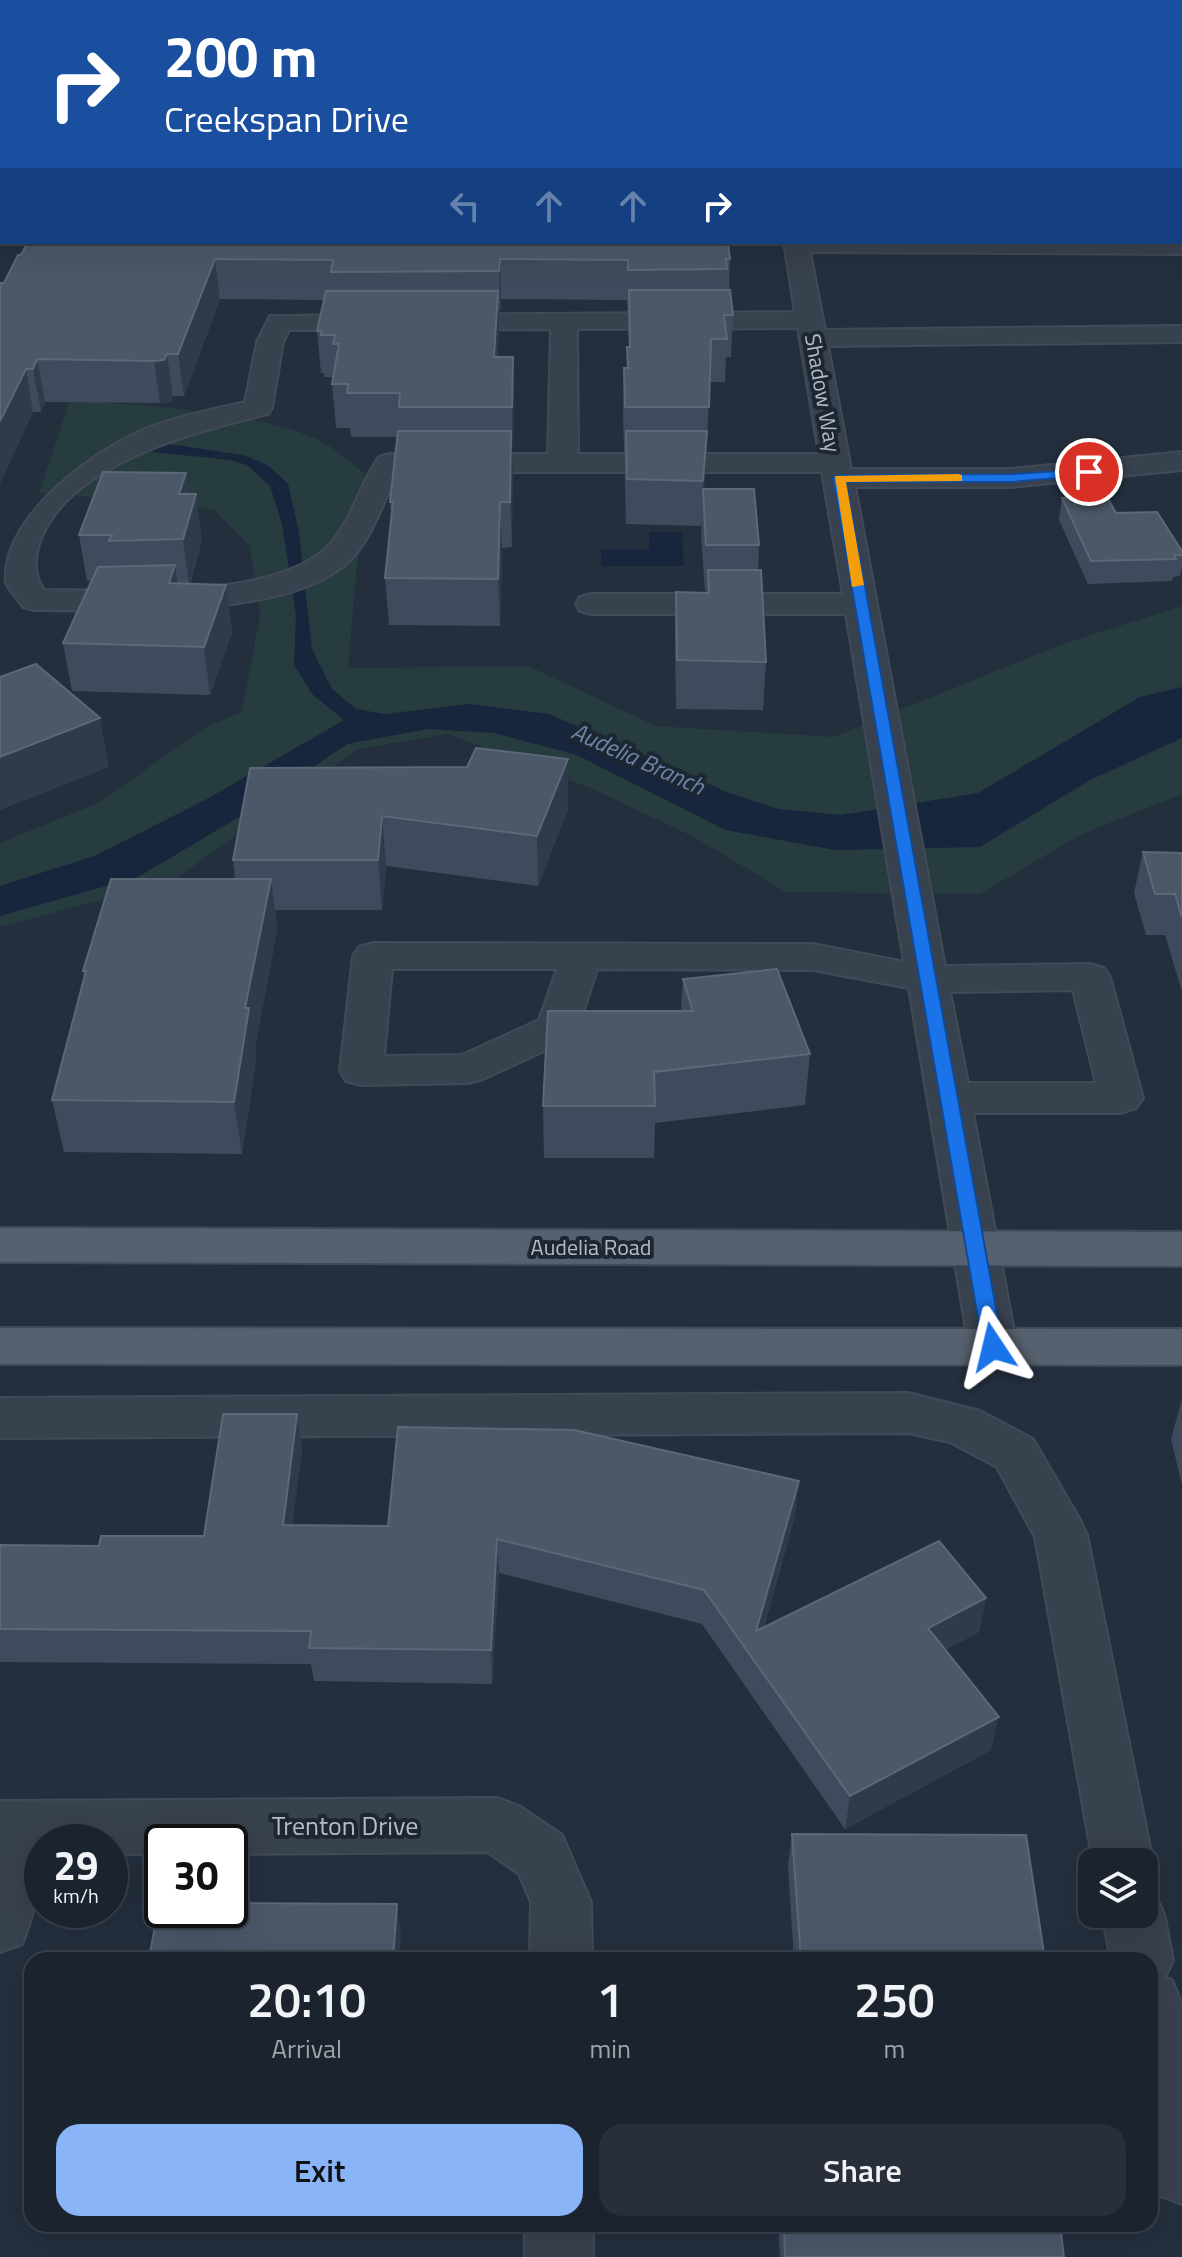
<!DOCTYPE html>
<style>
body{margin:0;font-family:"Titillium Web",sans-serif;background:#282f3a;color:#f1f3f6;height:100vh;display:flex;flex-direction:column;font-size:30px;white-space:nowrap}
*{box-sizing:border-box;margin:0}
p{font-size:26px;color:#a0a4aa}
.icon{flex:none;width:44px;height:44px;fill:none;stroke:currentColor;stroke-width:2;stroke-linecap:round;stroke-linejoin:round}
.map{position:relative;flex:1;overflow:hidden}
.sheet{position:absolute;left:24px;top:1952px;width:1134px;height:280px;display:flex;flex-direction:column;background:#1b232e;border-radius:24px;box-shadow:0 8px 32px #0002,0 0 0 2px #39404a}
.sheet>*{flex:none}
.guide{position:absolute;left:0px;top:0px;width:1182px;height:244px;box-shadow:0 8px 32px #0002,0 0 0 2px #39404a;background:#1a4fa0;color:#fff;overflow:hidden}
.buttons{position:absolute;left:1078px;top:1848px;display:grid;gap:16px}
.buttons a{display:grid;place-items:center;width:80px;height:80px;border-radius:16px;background:#1b232e;box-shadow:0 8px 32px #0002,0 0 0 2px #39404a;font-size:40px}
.speed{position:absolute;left:24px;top:1824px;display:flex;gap:16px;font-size:40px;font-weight:700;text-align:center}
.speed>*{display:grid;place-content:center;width:104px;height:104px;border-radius:50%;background:#1b232e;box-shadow:0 8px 32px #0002,0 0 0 2px #39404a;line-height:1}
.speed small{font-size:20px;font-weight:400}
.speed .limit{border:4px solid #111;border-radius:12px;background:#fff;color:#111}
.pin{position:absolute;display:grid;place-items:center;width:68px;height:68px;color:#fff;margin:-34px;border:4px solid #fff;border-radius:50%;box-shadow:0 2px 8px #0007}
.me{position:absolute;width:88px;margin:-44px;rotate:350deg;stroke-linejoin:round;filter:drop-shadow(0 0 6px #0008)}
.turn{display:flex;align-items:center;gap:28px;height:168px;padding:0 32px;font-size:36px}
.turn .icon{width:104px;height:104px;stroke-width:2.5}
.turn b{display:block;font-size:56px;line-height:68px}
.lanes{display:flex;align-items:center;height:76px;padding:0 32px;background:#0003;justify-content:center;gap:40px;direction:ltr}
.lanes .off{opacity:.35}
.eta{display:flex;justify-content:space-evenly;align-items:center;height:136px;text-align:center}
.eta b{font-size:48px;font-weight:600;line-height:56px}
.cta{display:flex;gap:16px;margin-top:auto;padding:16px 32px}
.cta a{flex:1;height:92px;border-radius:24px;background:#8ab4f8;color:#111;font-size:32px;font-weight:600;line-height:92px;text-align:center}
.cta a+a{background:#282f3a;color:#f1f3f6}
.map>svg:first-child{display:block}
</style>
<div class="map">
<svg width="1182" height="2257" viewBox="0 0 1182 2257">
<rect width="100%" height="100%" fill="#242f3e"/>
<path fill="#263c3f" d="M70,400C141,406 270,410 331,447C343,455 354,466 365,474L348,668L528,666L656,726L834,737L1060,645L1182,606V794L1080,835L980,894L786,892L694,837L593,789L448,734L358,749L172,881L0,927V843L98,803L208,726L242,712L260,615L250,546L214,510L132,499L39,493Z"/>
<g fill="#17263c">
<path d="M154,442L244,455L269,466L288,484L299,532L312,649L332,689L356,709L384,714L470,704L549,714L729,793L779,809L841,815L978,793L1140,697L1182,687V738L1090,780L980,847L835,850L725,830L577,755L494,733L428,729L347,744L246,813L138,877L0,916V886L94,856L209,798L344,720L312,694L294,665L296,615L282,524L270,486L247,465L230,460L134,450Z"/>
<path d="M649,532H682L684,566H601V549H649Z"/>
</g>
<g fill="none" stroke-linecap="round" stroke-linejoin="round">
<g stroke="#414a57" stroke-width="4">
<g id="minor">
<rect x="690" y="0" width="20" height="2"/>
<path d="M740,0H760L761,2H741Z"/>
<rect x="1180" y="33" width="2" height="12"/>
<rect x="1180" y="93" width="2" height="14"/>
<rect x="1180" y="164" width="2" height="14"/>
<path d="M1180,240L1182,254L810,252L825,330L1182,326V342L828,346L851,469H1011L1182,452V470L1011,487H855L945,966L1090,964L1104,968L1110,977L1143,1098L1136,1108L1121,1113H973L1017,1347L1010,1360L993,1365L976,1360L969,1347L909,988L813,970L597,969L578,1028L572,1038L483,1079L468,1083L361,1085L346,1081L340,1071L353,956L359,947L373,943L813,944L904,962L846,614H592L580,611L576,604L580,597L592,594H843L822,472H399C382,502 373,539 347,563C286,619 115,610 35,610L23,607C18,599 9,591 6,582C0,515 101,446 150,427C180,416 213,409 245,402L257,342L270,316L795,312L784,242H1180ZM798,328L819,454H578L577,329ZM551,329L548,454H389L379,457C360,484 352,519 331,543C280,601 117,590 44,590C34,577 34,559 39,544C66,463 196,432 268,414L272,408L283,342L289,330ZM392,969H557L539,1020L462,1055L384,1056ZM1073,990L1096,1083H968L950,992Z"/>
<path d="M908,1393L980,1411L1033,1439L1080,1520L1087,1535L1153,1862L1144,1882V1862H1093L1035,1537L997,1467L950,1442L908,1433L0,1438V1398Z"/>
<path d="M498,1798L519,1806L562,1835L591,1902L592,1960H530L531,1902L519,1874L488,1852L230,1854V1842H162V1854H110V1842H42C42,1876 35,1912 22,1944L0,1952V1801Z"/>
<path d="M1144,1889L1155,1894L1164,1914L1173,1960L1165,1978L1172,1980L1182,2005V2204L1158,2195L1150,2174V1960H1111L1102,1914H1144Z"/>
<rect x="525" y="2224" width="68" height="33"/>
</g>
</g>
<g stroke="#414a57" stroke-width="4">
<g id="major">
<path d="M0,1228L1182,1232V1266L0,1262Z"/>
<path d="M0,1328L1182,1329V1365L0,1364Z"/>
</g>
</g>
<use href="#minor" fill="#38414e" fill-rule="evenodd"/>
<use href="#major" fill="#56606e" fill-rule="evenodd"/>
</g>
<g fill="#3f4b5c">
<path d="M0,0H662V2H2V164H0Z"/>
<path d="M18,255L730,259L729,290L733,315L731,357H726L725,382H710L704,489L759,545L758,570L766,662L763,710L676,709L675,639L676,592H707V591H705L701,535L702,521L701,526L626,524L623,412L624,368H627V347H629L627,300L501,299L500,311H498V357L514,400L512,451V547L502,548L500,626L389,625L385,578L392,518L390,502L397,437H351L350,428H336L332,384L333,377H324V373H321L317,331L324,300L220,299L184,396H173L170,402L160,403L45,402L41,412H33L0,483V283H4Z"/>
<path d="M189,494L202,540L190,584L226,585L232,632L210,695L72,691L63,643L91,581H87L79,535Z"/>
<path d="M1062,498L1116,513L1182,551V566L1180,576L1173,577L1172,581L1088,584L1059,520Z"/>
<path d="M568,759V809L538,886L386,866L382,910H275L277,930L255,1047L256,1060L242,1154L64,1152L52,1100L84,978L83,971L235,879L233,860L467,767Z"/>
<path d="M1143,852L1182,853V992L1165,935H1146L1134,893Z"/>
<path d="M683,979L810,1054L805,1105L655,1123L654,1158H544L543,1106L681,1011Z"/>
<path d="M1182,1399V1485L1171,1439Z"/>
<path d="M297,1414L302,1449L292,1525L388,1526L795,1516L764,1627L986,1598L979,1632L945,1650L991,1750L845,1829L702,1624L499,1573L492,1684L314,1681L311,1664L0,1662V1545L99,1546L204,1536Z"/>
<path d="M792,1834L1045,1960H794L788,1866Z"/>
<path d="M778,2224H1060L1064,2257H780Z"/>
</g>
<g fill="#2f3b4b">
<path d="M215,259L220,299L184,396L178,354Z"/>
<path d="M500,259L501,299L500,311L499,271Z"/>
<path d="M498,291L499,332L495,400L494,357Z"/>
<path d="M167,354L173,396L170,402L160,403L154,361Z"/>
<path d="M513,357L514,400L513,451L512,407Z"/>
<path d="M37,359L45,402L41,412L33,369Z"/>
<path d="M26,369L33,412L0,483V421Z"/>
<path d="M511,431L513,475L512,547L510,502Z"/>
<path d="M707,431L705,475L703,498V489L701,526L703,481Z"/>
<path d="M186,473L191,511L196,494L202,540L189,586L183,539L179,494Z"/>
<path d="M500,502L502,548L500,626L498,579Z"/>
<path d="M175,565L182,611L169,583Z"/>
<path d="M226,585L232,632L210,695L204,647Z"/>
<path d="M100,718L109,767L0,810V757Z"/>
<path d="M568,759V809L538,886L537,836Z"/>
<path d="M382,816L386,866L382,910L378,860Z"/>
<path d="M271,879L277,930L255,1047L256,1060L242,1154L234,1102L245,1008Z"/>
<path d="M297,1414L302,1449L288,1559L283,1525Z"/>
<path d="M799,1481L795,1516L754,1661L756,1631Z"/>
<path d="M497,1539L499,1573L492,1684L491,1650Z"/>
<path d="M986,1598L979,1632L922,1662L928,1628Z"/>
<path d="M999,1717L991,1750L845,1829L850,1796Z"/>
<path d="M397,1904L401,1936L399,1960H393Z"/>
</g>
<g fill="#4b5868" stroke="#5c6777" stroke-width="2">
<path d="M0,0H83L82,2H2V124L0,127Z"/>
<path d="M85,0H309L308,2H89Z"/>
<path d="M410,0H662V2H409Z"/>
<path d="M28,242H728L730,259H726L727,269L628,270V260L500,259L499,271L331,272L333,260L215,259L178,354H167L164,360L154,361L37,359L33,369H26L0,421V283H4L18,255H21Z"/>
<path d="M629,290H730L733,315H724L727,339H711L709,407H625L624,368H628L627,347H630Z"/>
<path d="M326,291H498L494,357H513L512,407H399L400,393H347L348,384H332L339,344H333L335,335H321L322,331H317Z"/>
<path d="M398,431H511L510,502H500L498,579L385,578L393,502H390Z"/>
<path d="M626,431H707L703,481L627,479Z"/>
<path d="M103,472L186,473L179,494H196L183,539L109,541L112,535H79Z"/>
<path d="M703,489H754L759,545H706Z"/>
<path d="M1107,497L1116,513L1157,512L1182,551V555H1174L1176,559L1091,561L1062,498Z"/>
<path d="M175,565L169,583L226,585L204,647L63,643L98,567Z"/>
<path d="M708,570H761L766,662L677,660L676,592L709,593Z"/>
<path d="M36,664L100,718L0,757V677Z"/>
<path d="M476,748L568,759L537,836L382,816L378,860H233L250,768L467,767Z"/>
<path d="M1143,852L1182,853V918L1175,894H1155Z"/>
<path d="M111,879H271L245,1008H249L234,1102L52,1100L86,971H83Z"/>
<path d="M777,969L810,1054L654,1072L655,1106H543L548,1011H693L683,979Z"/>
<path d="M223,1414H297L283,1525L388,1526L398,1427L574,1430L799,1481L756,1631L939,1541L986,1598L928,1628L999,1717L850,1796L704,1590L497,1539L491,1650L309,1648L311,1631L0,1629V1545L99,1546L101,1536H204Z"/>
<path d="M792,1834L1026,1835L1045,1960H801Z"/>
<path d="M159,1902H162V1910H230V1903L397,1904L393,1960H149Z"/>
<path d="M784,2224H1060L1064,2257H785Z"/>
</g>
<path fill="#1a73e8" stroke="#114b97" stroke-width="2" d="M1089,469L1094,470V475L1011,482H846L1003,1347L1000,1352H986L983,1347L833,478L839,475L1011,474Z"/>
<path fill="#f59e0b" d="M958,474L962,475V481L846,482L864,585L852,587L835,476Z"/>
<g text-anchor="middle" stroke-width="8" stroke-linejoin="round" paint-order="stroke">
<g font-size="22" fill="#b4bcc9" stroke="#1d2633">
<text transform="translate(823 393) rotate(80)" y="8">Shadow Way</text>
<text x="591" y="1255">Audelia Road</text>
</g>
<g font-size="24" font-style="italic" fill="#6d86a8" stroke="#1d2633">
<text transform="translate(638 759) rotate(24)" y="8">Audelia Branch</text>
</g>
<g font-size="26" fill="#b4bcc9" stroke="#1d2633">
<text x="345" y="1835">Trenton Drive</text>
</g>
</g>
</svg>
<div class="buttons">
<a><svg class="icon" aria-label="layers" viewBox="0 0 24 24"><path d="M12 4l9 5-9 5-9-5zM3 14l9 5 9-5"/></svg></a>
</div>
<div class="speed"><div>29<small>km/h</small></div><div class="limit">30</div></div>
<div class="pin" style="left:1089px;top:472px;background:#d93025"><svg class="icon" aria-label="arrive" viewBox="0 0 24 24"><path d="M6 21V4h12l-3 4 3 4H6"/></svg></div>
<svg class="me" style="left:993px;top:1347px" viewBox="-20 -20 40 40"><path d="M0-17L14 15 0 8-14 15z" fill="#1a73e8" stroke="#fff" stroke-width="4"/></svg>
<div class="guide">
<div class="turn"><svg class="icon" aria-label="right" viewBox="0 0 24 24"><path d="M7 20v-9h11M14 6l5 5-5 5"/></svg><div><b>200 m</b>Creekspan Drive</div></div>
<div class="lanes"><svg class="icon off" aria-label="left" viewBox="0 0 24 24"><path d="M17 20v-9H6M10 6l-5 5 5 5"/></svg><svg class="icon off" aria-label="ahead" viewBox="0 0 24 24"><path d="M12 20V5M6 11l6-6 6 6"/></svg><svg class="icon off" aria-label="ahead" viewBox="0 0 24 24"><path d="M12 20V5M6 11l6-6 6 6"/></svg><svg class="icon" aria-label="right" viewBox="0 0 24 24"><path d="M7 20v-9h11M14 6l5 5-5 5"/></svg></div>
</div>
<section class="sheet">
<div class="eta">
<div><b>20:10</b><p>Arrival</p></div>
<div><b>1</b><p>min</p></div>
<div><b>250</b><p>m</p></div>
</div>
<div class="cta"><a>Exit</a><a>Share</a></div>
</section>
</div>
